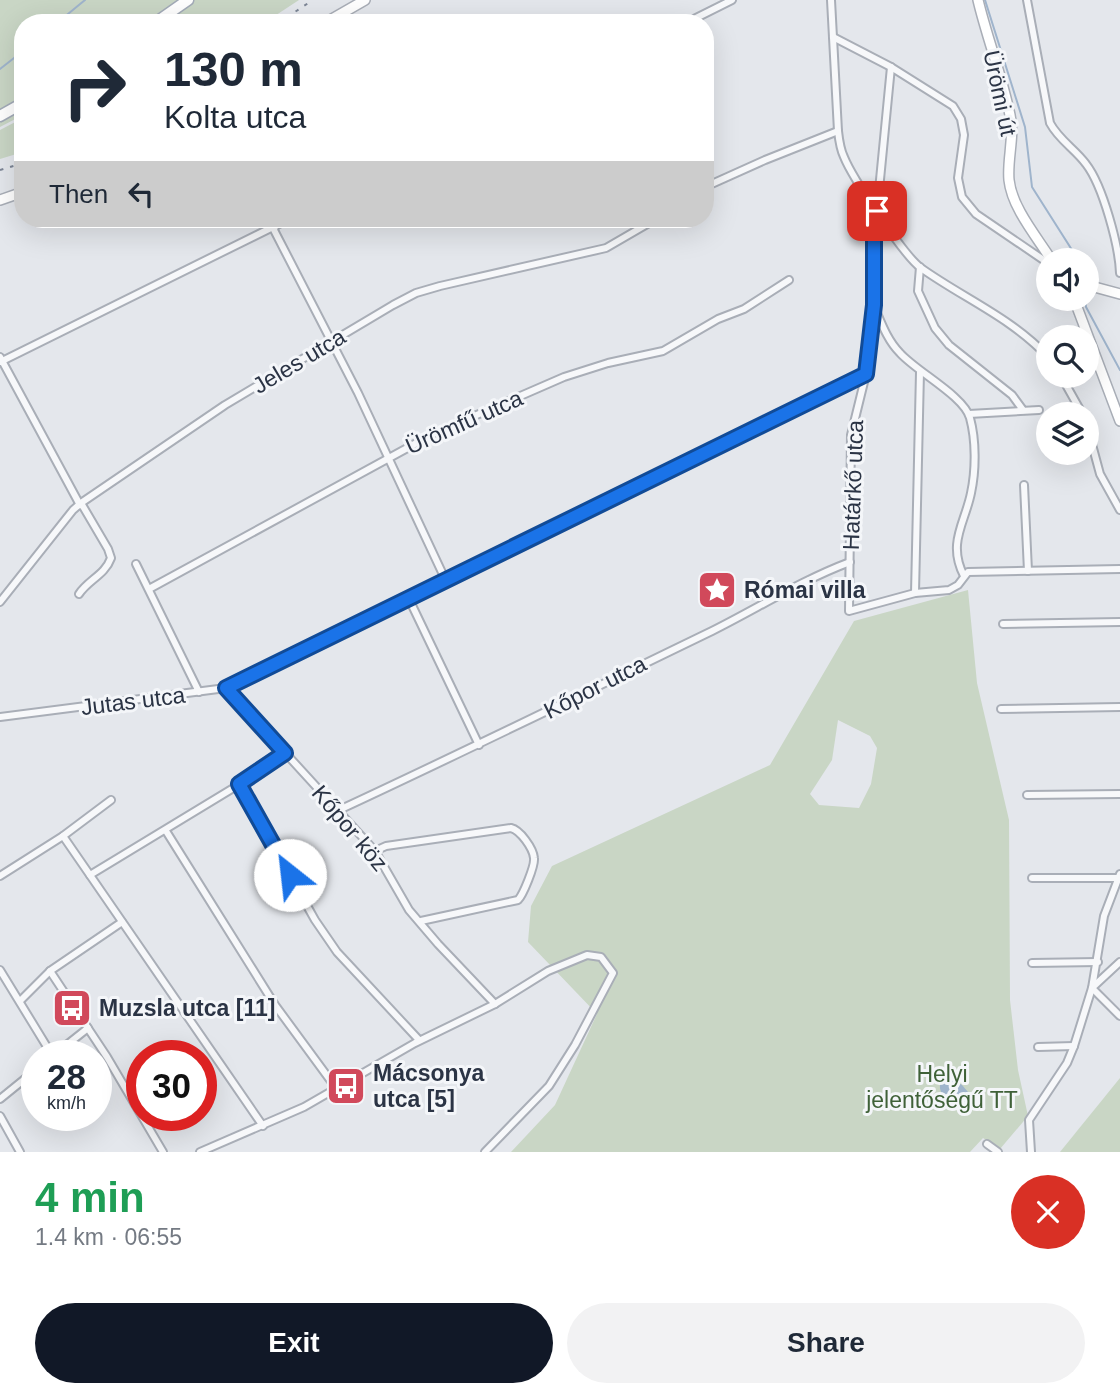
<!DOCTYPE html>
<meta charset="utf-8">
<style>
body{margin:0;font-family:Arial,sans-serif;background:#f2f2f3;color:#1f2937;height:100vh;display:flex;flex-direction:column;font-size:26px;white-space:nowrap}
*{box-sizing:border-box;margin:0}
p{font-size:23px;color:#747a83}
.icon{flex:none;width:38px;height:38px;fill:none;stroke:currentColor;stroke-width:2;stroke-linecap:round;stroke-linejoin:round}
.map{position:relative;height:1152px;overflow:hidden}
.sheet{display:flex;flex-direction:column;background:#fff;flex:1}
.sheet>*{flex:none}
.banner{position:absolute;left:14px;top:14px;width:700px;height:214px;border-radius:28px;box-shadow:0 7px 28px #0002;background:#fff;color:#1f2937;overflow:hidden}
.controls{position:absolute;left:1036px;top:248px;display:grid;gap:14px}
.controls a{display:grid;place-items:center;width:63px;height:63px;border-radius:50%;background:#fff;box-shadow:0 7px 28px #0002;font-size:35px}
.speed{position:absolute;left:21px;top:1040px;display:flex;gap:14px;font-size:35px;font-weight:700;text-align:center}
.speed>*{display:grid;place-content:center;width:91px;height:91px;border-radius:50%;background:#fff;box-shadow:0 7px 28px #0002;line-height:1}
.speed small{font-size:18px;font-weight:400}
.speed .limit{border:10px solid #d22;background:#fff;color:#111}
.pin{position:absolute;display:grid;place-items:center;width:60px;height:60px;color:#fff;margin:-30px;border-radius:14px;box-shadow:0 4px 10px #0006}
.me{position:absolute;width:77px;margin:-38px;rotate:331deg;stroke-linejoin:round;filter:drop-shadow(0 0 5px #0008)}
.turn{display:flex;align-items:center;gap:24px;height:147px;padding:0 35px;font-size:32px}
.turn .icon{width:91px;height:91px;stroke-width:2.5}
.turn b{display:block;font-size:49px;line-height:60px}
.then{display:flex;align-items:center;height:66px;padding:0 35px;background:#0003;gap:14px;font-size:26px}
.round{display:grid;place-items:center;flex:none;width:74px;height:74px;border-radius:37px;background:#f2f2f3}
.overview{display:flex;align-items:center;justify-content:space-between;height:119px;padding:0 35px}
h1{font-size:42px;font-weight:800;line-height:52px;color:#1e9e55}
.action{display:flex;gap:14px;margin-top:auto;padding:14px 35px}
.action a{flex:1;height:80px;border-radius:42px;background:#111827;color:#fff;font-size:28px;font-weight:800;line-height:80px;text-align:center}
.action a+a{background:#f2f2f3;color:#1f2937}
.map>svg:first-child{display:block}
</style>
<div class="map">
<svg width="1120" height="1152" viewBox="0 0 1120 1152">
<rect width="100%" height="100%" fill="#e4e7ec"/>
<g fill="#c9d6c5" fill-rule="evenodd">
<path d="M0,0H299L264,23H23V115L0,127Z"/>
<path d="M23,118V152L0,159V130Z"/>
<path d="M968,590L977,683L1009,820L1010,1000L1018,1070L1028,1116L1000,1149L983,1138L970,1152H511L555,1105L597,1014L528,942L531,906L552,866L770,765L854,621ZM838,720L870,736L877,748L871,784L859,808L819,805L810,794L832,760Z"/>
<path d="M1120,1078V1152H1060Z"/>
</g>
<path fill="#9fb4cc" d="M947,1075L962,1085L968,1092L965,1104L959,1107C945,1101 931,1087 947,1075Z"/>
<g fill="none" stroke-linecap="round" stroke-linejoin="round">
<g stroke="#9fb4cc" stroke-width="2">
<path d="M985,0L1025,127L1032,187L1079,261"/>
<path d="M57,23L85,0"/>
<path d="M0,69L23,51"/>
<path d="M21,69L23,70"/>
<path d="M1085,299L1086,307L1120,370"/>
</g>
<g stroke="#a9aeb7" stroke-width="10">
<g id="street">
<path d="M831,0L838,131C839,140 840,149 844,157C852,177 904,256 921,268C963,298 1012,318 1048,357"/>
<path d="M1027,0L1050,123C1059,140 1075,149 1086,164C1103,186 1119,246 1120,273"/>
<path d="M686,23L732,0"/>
<path d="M833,37L891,67L953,106L961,119L964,135L958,178L962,197L976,214L1048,263"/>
<path d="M891,67L874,241V305L866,374L851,435L849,611L915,593L949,590L958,585L968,572L1120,569"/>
<path d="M705,187L765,160L838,131"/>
<path d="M273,219L276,223L274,230L358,393L446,581"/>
<path d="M920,267L918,291L935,328L949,345L1012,395L1023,410"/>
<path d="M874,306C881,322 887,340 900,353C917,372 964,396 970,418C976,440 976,470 971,493C965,523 947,543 964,576"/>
<path d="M0,357L80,505"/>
<path d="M0,362L289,219"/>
<path d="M1061,376L1083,415"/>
<path d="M969,414L1039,410"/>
<path d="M1087,426L1100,474L1120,510"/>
<path d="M1024,485L1028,571"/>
<path d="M136,564L199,692"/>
<path d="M149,589L433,434L564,377L608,363L663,351L718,319L744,309L789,280"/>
<path d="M915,593L920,372"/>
<path d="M79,594C88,580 105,575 111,558L108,549L81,503"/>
<path d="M409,599L479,745"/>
<path d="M0,602L73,510L81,503L225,405L393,305L416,293L440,286L606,248L656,219"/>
<path d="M1003,624L1120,622"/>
<path d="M226,688L375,851L409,910L438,944L495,1004"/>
<path d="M1001,709L1120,707"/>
<path d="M0,717L226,688L866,374"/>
<path d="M239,784L315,920L337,952L419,1040"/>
<path d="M1027,795L1120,794"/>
<path d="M339,810C464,752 588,691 712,631C758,608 802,580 850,562"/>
<path d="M166,831L275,1005L336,1088"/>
<path d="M63,836L263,1126"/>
<path d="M375,851L386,846L511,828C520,830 533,848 534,858C535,866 523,895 518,900L421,921"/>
<path d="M90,875L240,784L285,753"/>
<path d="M0,876L63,836L111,800"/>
<path d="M1032,878H1118"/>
<path d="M1032,963L1098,962"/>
<path d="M0,970L52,1055"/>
<path d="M50,971L107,1057L163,1152"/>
<path d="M1094,986L1120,962"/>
<path d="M1092,988L1120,1016"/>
<path d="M20,1001L50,971L122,922"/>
<path d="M1038,1047L1074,1046"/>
<path d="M54,1055L88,1028"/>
<path d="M0,1099L37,1069"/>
<path d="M0,1116L20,1152"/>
<path d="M987,1144L998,1152"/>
<path d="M200,1152L304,1107L415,1043L495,1004L548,971L587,955L601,957L613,973L575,1045L549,1086L485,1152"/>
<path d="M1031,1152L1029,1120L1067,1063L1074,1046L1092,988L1104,916L1120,874"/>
</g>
</g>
<g stroke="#a9aeb7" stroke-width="12">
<g id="secondary">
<path d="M978,0C987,38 1002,76 1010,115C1015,137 1007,158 1009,180C1012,208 1037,237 1052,261"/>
<path d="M325,23L365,0"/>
<path d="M0,200L23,192"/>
<path d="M1087,285L1120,294"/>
<path d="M1074,299L1120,421"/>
</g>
</g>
<g stroke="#a3abb8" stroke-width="13">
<g id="primary">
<path d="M155,23L188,0"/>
<path d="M0,116L23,103"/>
</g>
</g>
<use href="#street" stroke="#f7f8fa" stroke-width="6"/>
<use href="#secondary" stroke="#fff" stroke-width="9"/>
<use href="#primary" stroke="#fff" stroke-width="10"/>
<g stroke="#7d8696" stroke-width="2" stroke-dasharray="3.5 7" stroke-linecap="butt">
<path d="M278,23L313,0"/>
<path d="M0,170L23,163"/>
</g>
</g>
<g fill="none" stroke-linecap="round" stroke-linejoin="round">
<g stroke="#114b97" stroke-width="18">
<path id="route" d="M290,875L239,784L285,753L226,688L866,374L874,305V241L877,211"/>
</g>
<use href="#route" stroke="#1a73e8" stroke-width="12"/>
</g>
<defs>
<g id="sight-square" transform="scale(2.0125)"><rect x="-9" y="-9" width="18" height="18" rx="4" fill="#d1495b" stroke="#f4f6f9"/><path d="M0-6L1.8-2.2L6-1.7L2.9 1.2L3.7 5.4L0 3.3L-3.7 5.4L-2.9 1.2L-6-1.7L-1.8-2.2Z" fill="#fff"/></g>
<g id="bus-square" transform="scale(2.0125)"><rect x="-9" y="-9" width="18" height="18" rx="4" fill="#d1495b" stroke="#f4f6f9"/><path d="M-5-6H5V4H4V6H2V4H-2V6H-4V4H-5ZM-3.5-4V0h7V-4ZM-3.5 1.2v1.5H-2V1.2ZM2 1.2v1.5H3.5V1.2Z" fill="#fff"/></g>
</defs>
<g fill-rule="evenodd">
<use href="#sight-square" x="717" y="590"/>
<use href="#bus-square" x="72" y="1008"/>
<use href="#bus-square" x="346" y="1086"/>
</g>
<g text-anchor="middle" stroke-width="6" stroke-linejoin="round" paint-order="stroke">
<g font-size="23" fill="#2b3445" stroke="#f4f6f9">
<text transform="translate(1000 93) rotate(78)" y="8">Ürömi út</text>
<text transform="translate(299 361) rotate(-31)" y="8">Jeles utca</text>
<text transform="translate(464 422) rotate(-24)" y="8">Ürömfű utca</text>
<text transform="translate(853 485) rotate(-88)" y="8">Határkő utca</text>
<text transform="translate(595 687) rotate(-27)" y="8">Kőpor utca</text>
<text transform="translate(133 701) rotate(-7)" y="8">Jutas utca</text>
<text transform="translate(350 828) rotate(50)" y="8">Kőpor köz</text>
</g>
<g font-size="23" font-weight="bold" fill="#2b3445" stroke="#f4f6f9" text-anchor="start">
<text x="744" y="598">Római villa</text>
<text x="99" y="1016">Muzsla utca [11]</text>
<text x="373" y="1081">Mácsonya<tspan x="373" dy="26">utca [5]</tspan></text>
</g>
<g font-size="23" fill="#3f6138" stroke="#f4f6f9">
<text x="942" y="1082">Helyi<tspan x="942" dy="26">jelentőségű TT</tspan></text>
</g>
</g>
</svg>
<div class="controls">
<a><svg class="icon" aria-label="sound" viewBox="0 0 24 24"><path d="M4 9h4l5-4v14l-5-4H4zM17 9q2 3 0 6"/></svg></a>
<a><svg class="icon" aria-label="search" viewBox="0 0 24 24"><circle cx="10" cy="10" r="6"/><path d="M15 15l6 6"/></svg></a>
<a><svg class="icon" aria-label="layers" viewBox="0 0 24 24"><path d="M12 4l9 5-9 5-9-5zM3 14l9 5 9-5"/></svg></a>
</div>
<div class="speed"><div>28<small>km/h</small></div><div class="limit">30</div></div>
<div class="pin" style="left:877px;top:211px;background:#d93025"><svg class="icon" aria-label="arrive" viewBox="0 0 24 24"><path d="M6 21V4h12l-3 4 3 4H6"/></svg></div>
<svg class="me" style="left:290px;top:875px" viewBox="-20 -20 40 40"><circle r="19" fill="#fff"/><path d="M0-13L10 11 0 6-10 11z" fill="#1a73e8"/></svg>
<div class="banner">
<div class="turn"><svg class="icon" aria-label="right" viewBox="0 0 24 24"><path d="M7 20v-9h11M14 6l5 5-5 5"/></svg><div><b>130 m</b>Kolta utca</div></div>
<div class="then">Then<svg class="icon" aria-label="left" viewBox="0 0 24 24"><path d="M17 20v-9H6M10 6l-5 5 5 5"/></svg></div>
</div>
</div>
<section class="sheet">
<div class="overview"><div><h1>4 min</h1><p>1.4 km · 06:55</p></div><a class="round" style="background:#d93025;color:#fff"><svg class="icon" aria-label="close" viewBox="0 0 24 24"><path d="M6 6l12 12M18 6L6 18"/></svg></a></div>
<div class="action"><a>Exit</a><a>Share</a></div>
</section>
